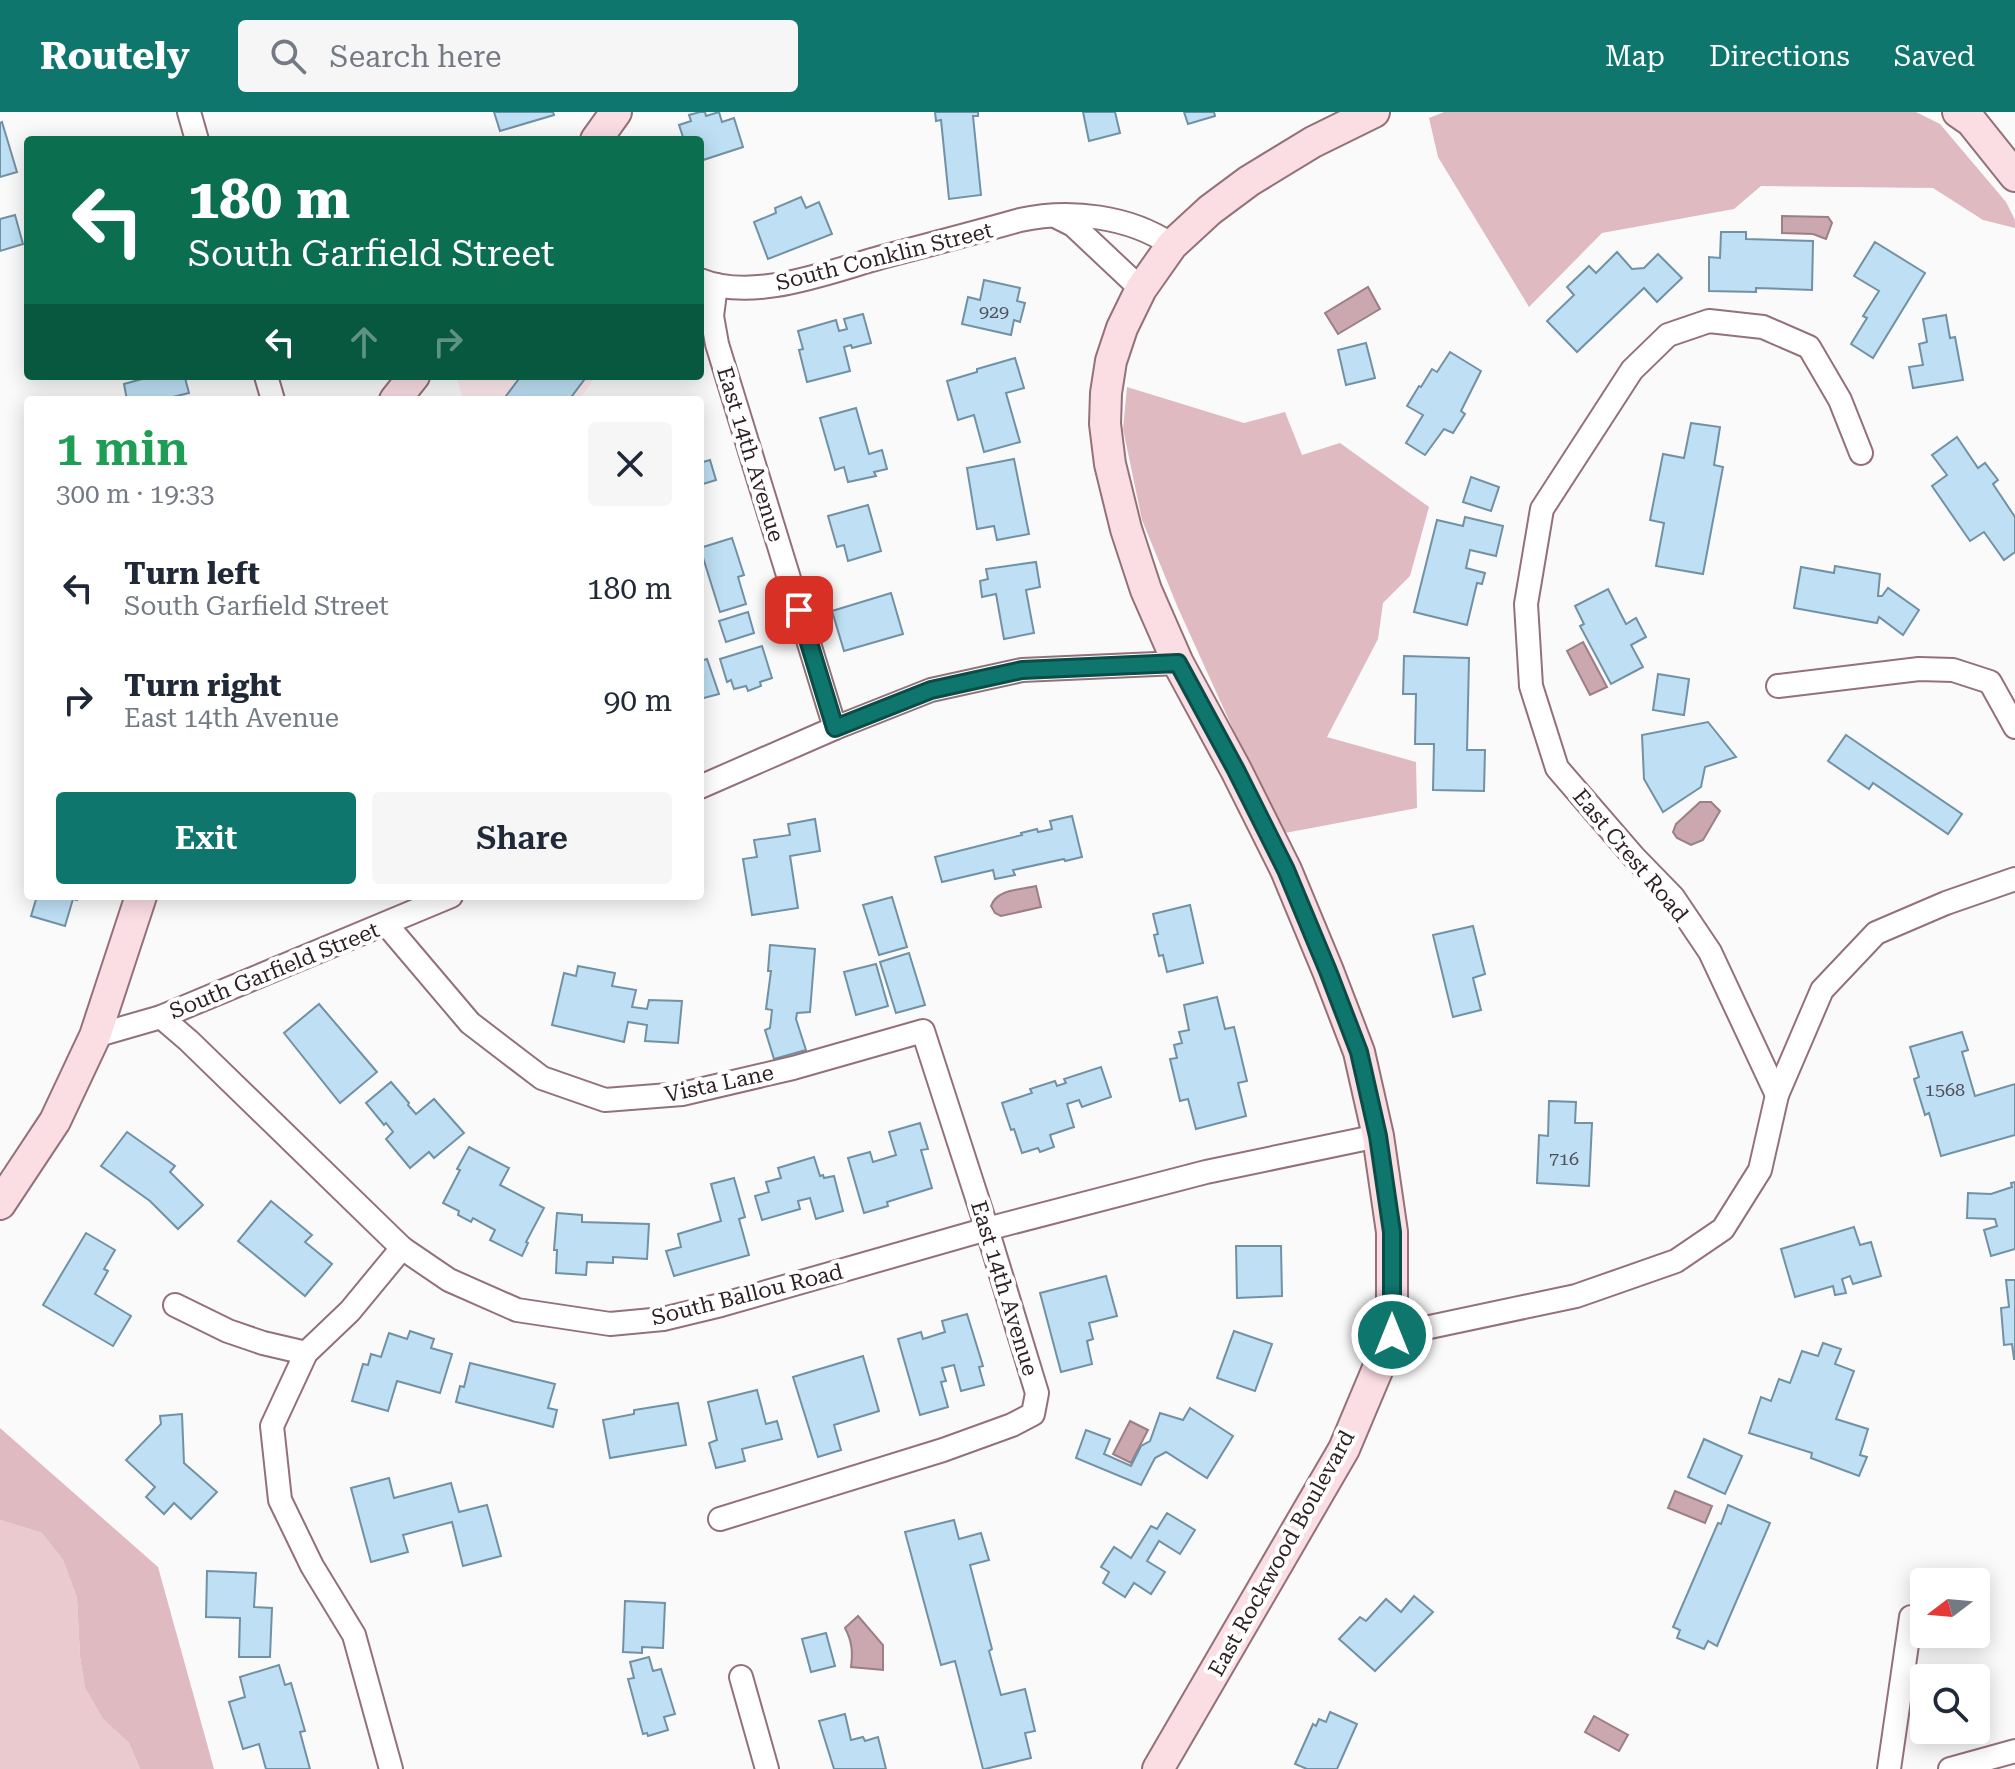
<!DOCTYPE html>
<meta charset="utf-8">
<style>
body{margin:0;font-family:"Roboto Serif",serif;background:#f6f6f7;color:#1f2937;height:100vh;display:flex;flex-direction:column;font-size:30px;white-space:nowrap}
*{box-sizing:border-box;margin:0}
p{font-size:26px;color:#747a83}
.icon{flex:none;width:44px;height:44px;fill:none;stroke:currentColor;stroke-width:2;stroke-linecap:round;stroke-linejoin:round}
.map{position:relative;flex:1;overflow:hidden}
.details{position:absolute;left:24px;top:284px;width:680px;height:504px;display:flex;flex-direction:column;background:#fff;border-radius:8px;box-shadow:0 4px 20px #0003}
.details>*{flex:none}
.guide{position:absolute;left:24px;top:24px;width:680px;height:244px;border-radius:8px;box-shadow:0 4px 20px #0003;background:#0b6e4f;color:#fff;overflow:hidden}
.needle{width:52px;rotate:254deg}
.fabs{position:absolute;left:1910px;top:1456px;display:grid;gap:16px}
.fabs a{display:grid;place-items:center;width:80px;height:80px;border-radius:8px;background:#fff;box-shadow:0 4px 20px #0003;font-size:40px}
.pin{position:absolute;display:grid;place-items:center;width:68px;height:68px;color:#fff;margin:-34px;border-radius:16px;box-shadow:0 4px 12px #0006}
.me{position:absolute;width:88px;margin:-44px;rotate:0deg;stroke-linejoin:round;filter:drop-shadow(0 0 6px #0008)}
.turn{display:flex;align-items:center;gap:28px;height:168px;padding:0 32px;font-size:36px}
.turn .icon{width:104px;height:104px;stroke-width:2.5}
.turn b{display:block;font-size:56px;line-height:68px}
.lanes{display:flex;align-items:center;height:76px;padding:0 32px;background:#0003;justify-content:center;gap:40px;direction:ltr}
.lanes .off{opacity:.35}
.round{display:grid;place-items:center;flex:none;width:84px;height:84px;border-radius:8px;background:#f6f6f7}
.summary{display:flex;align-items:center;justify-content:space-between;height:136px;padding:0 32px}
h1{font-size:48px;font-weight:600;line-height:60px;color:#1e9e55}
.action{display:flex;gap:16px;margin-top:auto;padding:16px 32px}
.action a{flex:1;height:92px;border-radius:8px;background:#0f766e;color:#fff;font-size:32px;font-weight:600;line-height:92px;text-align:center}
.action a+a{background:#f6f6f7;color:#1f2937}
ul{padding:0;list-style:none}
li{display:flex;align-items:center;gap:24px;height:112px;padding:0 32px}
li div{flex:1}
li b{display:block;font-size:30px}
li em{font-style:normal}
header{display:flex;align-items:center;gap:48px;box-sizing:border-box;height:112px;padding:0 40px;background:#0f766e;color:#fff}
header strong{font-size:38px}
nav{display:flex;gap:44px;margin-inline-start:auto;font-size:28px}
.search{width:560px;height:72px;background:#f6f6f7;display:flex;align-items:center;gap:20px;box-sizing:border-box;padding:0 28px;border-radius:8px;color:#747a83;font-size:30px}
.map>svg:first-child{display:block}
</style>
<header>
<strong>Routely</strong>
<div class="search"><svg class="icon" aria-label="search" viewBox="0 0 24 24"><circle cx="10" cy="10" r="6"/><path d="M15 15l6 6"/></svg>Search here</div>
<nav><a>Map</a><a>Directions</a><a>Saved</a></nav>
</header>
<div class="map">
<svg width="2015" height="1657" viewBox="0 0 2015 1657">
<rect width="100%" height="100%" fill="#fafafa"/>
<path fill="#feeaee" d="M456,264H596L579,288H463Z"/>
<path fill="#eac9cf" d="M0,1408L42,1421L63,1448L77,1486L80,1545L85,1576L103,1607L129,1631L140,1657H0Z"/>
<g fill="#dfbac1">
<path d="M1444,0H1916L1940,12L2006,90L2015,108V116L1983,108L1933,76L1761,74L1734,97L1602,121L1529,195L1438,45L1429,6Z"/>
<path d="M1127,275L1244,311L1285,300L1302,343L1340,331L1429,395L1410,464L1383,491L1378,527L1327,625L1416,650L1417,696L1285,721L1233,617L1178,496L1142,408L1123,317Z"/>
<path d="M0,1316L158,1455L214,1657H140L129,1631L103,1607L85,1576L80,1545L77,1486L63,1448L42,1421L0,1408Z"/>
</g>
<g fill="#cba7af" stroke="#9c7e85" stroke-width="2">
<path d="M1782,104L1828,105L1832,111L1826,127L1813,122L1782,121Z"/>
<path d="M1368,175L1380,197L1338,222L1325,201Z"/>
<path d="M1583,530L1607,575L1590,583L1567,539Z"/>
<path d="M1700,690H1711L1720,699L1703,728L1691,733L1677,726L1673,720L1676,712Z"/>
<path d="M1036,774L1041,795L1001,804L995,801L991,794C997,777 1020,778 1036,774Z"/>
<path d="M1130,1309L1148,1318L1131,1351L1113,1342Z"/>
<path d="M1675,1379L1712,1394L1705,1411L1668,1396Z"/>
<path d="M858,1504L883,1533V1558L851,1555C853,1540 852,1529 845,1516Z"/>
<path d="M1594,1604L1628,1623L1619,1639L1585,1620Z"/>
</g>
<g fill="#bedff4" stroke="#7191a4" stroke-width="2">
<path d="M494,0H553L554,3L500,19Z"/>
<path d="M700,0H705L706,4L719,0L722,10L734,6L743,35L700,49V28H684L679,13L691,9L689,3Z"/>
<path d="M935,0H978V4H973L981,83L949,87L941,8L936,9Z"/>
<path d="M1083,0H1115L1120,21L1089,29Z"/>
<path d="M1184,0H1214L1215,4L1188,12Z"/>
<path d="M2,10L17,60L0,65V11Z"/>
<path d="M801,85L806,96L819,90L832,122L768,147L754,110L776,101L775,96Z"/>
<path d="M15,103L23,132L0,139V107Z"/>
<path d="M1721,120H1746V127L1813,129L1812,178L1756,176V180L1709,179V145L1720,146Z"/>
<path d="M1875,130L1925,161L1873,246L1851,232L1867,206L1863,204L1879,179L1854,164Z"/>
<path d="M1617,140L1632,157L1644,156L1658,142L1682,166L1657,190L1644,176L1577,240L1547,209L1574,183L1567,175L1589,154L1596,161Z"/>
<path d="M984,168L1020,176L1017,189L1025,191L1020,210L1014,208L1011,223L962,212L968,185L980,188Z"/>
<path d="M863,202L871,231L852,236L851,233L844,235L850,259L807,270L799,238L803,237L798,219L836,208L839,219L847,217L844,207Z"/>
<path d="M1946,203L1950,226L1955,225L1963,268L1913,276L1909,255L1923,253L1919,232L1927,230L1923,207Z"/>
<path d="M1366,231L1375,266L1346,273L1338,238Z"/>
<path d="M1450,240L1481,259L1461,299L1465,302L1453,321L1444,317L1425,343L1406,331L1423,303L1407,294L1419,274L1421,275L1432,257L1437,260Z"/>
<path d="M1015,246L1024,276L1006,281L1020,330L984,340L974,303L958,308L947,269L977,260V257Z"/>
<path d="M144,264H188L185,266L189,281L173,285L174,288H127L124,272L142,267L141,265Z"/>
<path d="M521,264H587L569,288H503Z"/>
<path d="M856,296L869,342L882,338L887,357L874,360L876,364L848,370L844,355L835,358L820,306Z"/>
<path d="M1691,311L1720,315L1714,353L1723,355L1703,462L1656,454L1664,411L1650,408L1663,342L1684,346Z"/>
<path d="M1957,325L1978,356L1985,351L1998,368L1993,372L2015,405V440L2004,448L1984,420L1970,429L1932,374L1947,363L1932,343Z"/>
<path d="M700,339L703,350L710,348L716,368L700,373Z"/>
<path d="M1014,347L1029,422L997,428L994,414L977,417L967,356Z"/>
<path d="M1471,365L1499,375L1491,399L1463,390Z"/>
<path d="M868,393L881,439L848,449L844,433L837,435L828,404Z"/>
<path d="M1465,405L1503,414L1496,444L1470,438L1466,456L1485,461L1482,472L1477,471L1467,513L1414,500L1437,408L1463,414Z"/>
<path d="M732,426L744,463L738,465L746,492L720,500L700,436Z"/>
<path d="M1036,450L1040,475L1026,478L1034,521L1004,527L996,482L982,485L980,469L988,467L986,457Z"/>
<path d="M1835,454L1880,462L1878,484H1882L1888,476L1919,498L1903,523L1879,505L1877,511L1794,496L1801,455L1834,461Z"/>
<path d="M1608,477L1626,512L1636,506L1646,525L1631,533L1643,555L1611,572L1580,514L1584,512L1575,494Z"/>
<path d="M891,481L903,522L844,539L832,499Z"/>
<path d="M748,500L754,521L726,530L719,509Z"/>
<path d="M762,534L772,566L760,570L761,574L748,579L746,574L734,577L731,568L727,570L720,547Z"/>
<path d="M1404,544L1469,546L1467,638H1485L1484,679L1433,678L1434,632H1415L1416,582H1403Z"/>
<path d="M707,547L719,582L700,587V549Z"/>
<path d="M1658,562L1689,567L1684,603L1653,598Z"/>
<path d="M1708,610L1736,645L1705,655L1701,675L1663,700L1644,667L1642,623Z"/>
<path d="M1846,623L1962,702L1948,722L1873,671L1869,677L1828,649Z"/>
<path d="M1072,704L1082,745L1065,749L1064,747L1013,758L1015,763L995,767L993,758L942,770L935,745L1022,723L1021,721L1037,717L1038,720L1052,717L1050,709Z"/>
<path d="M815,707L820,739L790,744L798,796L752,803L743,747L757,745L754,728L790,723L788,712Z"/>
<path d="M37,784H78L77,788L73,787L65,814L31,804Z"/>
<path d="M892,785L907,835L879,843L863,793Z"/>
<path d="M1190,793L1203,851L1167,860L1163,843L1159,844L1154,823L1158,822L1153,802Z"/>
<path d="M1473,814L1485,862L1473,866L1481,898L1453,905L1433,823Z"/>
<path d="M770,833L815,837L810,900L797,901L796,907L806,938L774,947L765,918L770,916L772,898L766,897L771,859H768Z"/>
<path d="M909,841L925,893L896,901L880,850Z"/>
<path d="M876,852L888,894L856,903L844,860Z"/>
<path d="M578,854L615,861L612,874L636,878L632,895L647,897L649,888L682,889L678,931L645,929L647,913L628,910L624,930L552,913L564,861L576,864Z"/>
<path d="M1217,885L1225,917L1234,915L1247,969L1238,971L1246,1004L1196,1017L1188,987L1180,989L1170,947L1177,946L1174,933L1182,931L1179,920L1189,918L1184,893Z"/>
<path d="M319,892L377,960L340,991L284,921Z"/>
<path d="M1962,920L1968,938L1962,940L1975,984L2015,972V1023L1941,1044L1929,1001L1925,1003L1914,967L1919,965L1910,935Z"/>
<path d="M1101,955L1111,985L1082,995L1079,988L1067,992L1074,1015L1050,1023L1054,1035L1040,1040L1038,1036L1022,1041L1014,1017L1011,1018L1002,991L1032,981L1030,977L1055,969L1057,974L1066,971L1064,967Z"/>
<path d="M391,970L409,991L408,993L416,1002L434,987L464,1021L434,1046L429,1040L410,1056L386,1027L393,1020L386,1011L384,1013L366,991Z"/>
<path d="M1549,989L1576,990L1575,1011H1592L1589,1074L1537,1071L1539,1023L1548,1024Z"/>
<path d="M920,1011L928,1037L921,1038L932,1076L887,1090L888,1094L864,1101L848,1046L870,1040L873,1050L896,1043L889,1020Z"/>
<path d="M127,1020L175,1054L170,1060L203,1093L178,1117L150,1089L101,1054Z"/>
<path d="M469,1035L509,1056L500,1073L544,1096L526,1130L528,1131L522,1144L490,1128L495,1118L473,1106L471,1110L458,1103L459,1099L443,1091L460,1058L457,1057Z"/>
<path d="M814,1045L820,1064L823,1063L824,1066L834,1064L843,1099L816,1107L810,1086L798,1089L800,1097L762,1108L755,1084L769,1080L766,1070L781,1066L778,1056Z"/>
<path d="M734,1066L745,1105L739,1107L749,1143L674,1164L666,1139L681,1135L678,1122L721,1109L711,1072Z"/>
<path d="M2015,1070V1137L1991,1144L1984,1118L1997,1114L1995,1107L1967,1106L1968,1081L1991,1082L2012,1075L2011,1071Z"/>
<path d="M271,1089L312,1123L305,1130L332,1152L305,1184L238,1129Z"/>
<path d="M557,1101L582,1103V1110L649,1112L647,1147L613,1145V1151L587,1150L586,1163L556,1161L557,1138H554Z"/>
<path d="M1854,1115L1860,1133L1871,1130L1881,1164L1853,1172L1850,1164L1842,1167L1846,1181L1835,1183L1833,1174L1795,1185L1781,1137Z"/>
<path d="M86,1121L115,1138L104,1157L108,1159L95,1182L131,1204L113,1234L43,1193Z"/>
<path d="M1236,1134H1281L1282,1184L1237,1186Z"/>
<path d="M1106,1164L1117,1204L1089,1211L1093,1227L1087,1229L1092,1252L1061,1260L1040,1181Z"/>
<path d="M2006,1168H2015V1247H2014L2012,1232L2004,1233L2001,1196L2009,1195Z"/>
<path d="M967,1202L983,1254L979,1255L984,1273L961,1279L954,1253L942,1256L946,1269L941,1270L948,1295L920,1303L898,1227L921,1220L923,1227L945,1220L942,1209Z"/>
<path d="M410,1219L434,1227L431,1236L452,1242L440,1281L397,1269L388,1299L352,1289L363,1252L368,1253L371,1242L381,1245L389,1221L407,1227Z"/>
<path d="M1234,1219L1272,1232L1255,1279L1217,1266Z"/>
<path d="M1823,1231L1841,1237L1835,1252L1854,1259L1836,1307L1868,1317L1860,1343L1867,1345L1859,1364L1811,1346L1812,1341L1749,1321L1761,1285L1771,1289L1779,1267L1790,1271L1802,1239L1818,1244Z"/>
<path d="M863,1244L879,1299L834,1313L841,1338L818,1345L793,1265Z"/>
<path d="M470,1251L555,1272L548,1296L557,1298L553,1315L456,1290L460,1274L464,1275Z"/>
<path d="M757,1278L766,1312L777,1309L782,1327L742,1337L745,1349L716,1356L709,1331L717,1328L708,1290Z"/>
<path d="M678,1291L686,1333L610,1346L603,1308L634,1302V1298Z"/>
<path d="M1190,1296L1233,1324L1207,1366L1166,1340L1155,1346L1141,1373L1076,1346L1086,1318L1110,1327L1104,1342L1131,1354L1141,1334L1150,1329L1160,1301L1183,1308Z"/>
<path d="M182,1302L184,1351L217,1380L191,1407L174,1391L164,1402L146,1385L155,1375L126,1348L161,1312L160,1304Z"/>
<path d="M1704,1327L1742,1344L1725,1382L1688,1365Z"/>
<path d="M389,1366L394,1386L451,1371L459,1400L487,1393L501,1444L463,1454L452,1410L403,1423L408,1440L371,1450L351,1376Z"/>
<path d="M1728,1393L1770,1411L1717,1534L1708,1529L1704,1537L1677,1526L1680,1518L1673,1515L1718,1411L1721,1412Z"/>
<path d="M1167,1401L1195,1418L1180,1442L1159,1429L1147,1449L1165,1460L1151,1482L1134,1471L1125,1485L1103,1471L1109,1460L1101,1455L1114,1435L1131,1446L1151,1414L1157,1417Z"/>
<path d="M954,1408L959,1427L981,1421L989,1448L970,1453L992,1537L989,1539L1001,1583L1025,1577L1035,1619L1025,1621L1031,1646L985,1657H983L955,1549L941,1553L905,1420Z"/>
<path d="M207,1459L256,1461L254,1495L272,1496L270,1545H239L240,1506L206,1505Z"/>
<path d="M1414,1484L1433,1500L1375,1559L1339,1527L1360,1505L1366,1509L1386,1487L1401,1500Z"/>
<path d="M625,1489L665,1491L663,1536L642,1535V1541L623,1540Z"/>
<path d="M826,1521L835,1554L811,1560L802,1527Z"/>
<path d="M649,1545L653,1559L661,1557L675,1602L664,1605L668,1618L648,1624L647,1621L643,1622L628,1567L634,1566L630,1550Z"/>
<path d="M279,1553L285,1573L291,1571L305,1619L300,1620L310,1657H266L259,1632L243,1637L229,1590L245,1585L240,1565Z"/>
<path d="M1330,1600L1357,1612L1337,1657H1307L1295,1652L1313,1612L1316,1614L1319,1607L1326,1610Z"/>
<path d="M845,1602L851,1628L863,1625L865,1629L878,1625L886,1657H834L819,1609Z"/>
</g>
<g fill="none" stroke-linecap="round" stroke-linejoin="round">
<g stroke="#947178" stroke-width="26">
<g id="street">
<path d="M189,0L197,28"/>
<path d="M1057,105L1073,113L1141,177"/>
<path d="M700,168C754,190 828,160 882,145C928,133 974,121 1020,108C1070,97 1129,104 1172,133"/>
<path d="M716,173L712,204L717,232L835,616"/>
<path d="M266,264L273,288"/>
<path d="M1778,574L1919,557L1953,558L1990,570L2015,615"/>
<path d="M700,675L835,616L931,578L1022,558L1178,551"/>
<path d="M386,812L470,911L542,966L605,988L682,982L793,956L923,919L987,1117L1037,1281L1033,1302L1012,1313L943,1338L720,1407"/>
<path d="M161,905L189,929L402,1136L449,1168L517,1198L610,1212L663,1207L721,1193L987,1117L1206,1060L1378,1024"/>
<path d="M95,924L161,905L451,784"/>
<path d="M1777,983L1710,840L1673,785L1634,745L1557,656L1531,574L1526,492L1542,397L1632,258L1668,223L1709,209L1763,215L1809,235L1840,288L1861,341"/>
<path d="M175,1193L228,1219L263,1231L306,1241"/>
<path d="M1392,1223L1576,1184L1676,1149L1723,1117L1760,1058L1777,983L1822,878L1876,821L1946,791L2015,767"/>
<path d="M741,1565L767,1657"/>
<path d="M391,1657L354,1523L312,1454L280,1388L272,1314L306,1241L350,1199L402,1136"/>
<path d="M1889,1657L1911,1505"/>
<path d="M1950,1657L2015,1639"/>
</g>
</g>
<g stroke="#947178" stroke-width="34">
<g id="secondary">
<path d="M1958,0L1971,9L2015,64"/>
<path d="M596,28L616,0"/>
<path d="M395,288L414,264"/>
<path d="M0,1092L55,1009L95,924L141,784"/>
<path d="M1158,1657L1344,1337L1392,1223V1120L1378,1024L1359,940L1328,859L1286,758L1236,658L1178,551L1146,478L1126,417L1110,352L1105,312L1106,281L1111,249L1122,216L1141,177L1172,133L1210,98L1249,69L1313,30L1374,0"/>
</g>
</g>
<use href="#street" stroke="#fff" stroke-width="22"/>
<use href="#secondary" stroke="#fbdde4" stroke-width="30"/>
</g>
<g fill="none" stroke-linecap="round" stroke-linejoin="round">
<g stroke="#0a4d48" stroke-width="20">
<path id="route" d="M799,498L835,616L931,578L1022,558L1178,551L1236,658L1286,758L1328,859L1359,940L1378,1024L1392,1120V1223"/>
</g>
<use href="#route" stroke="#0f766e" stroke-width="14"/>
</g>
<g text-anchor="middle" stroke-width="8" stroke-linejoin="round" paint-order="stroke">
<g font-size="18" fill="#514f56">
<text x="994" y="206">929</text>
<text x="1945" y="984">1568</text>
<text x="1564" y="1053">716</text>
</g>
<g font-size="22" fill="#2d1f22" stroke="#fff">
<text transform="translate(884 144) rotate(-14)" y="8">South Conklin Street</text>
<text transform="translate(751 342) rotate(73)" y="8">East 14th Avenue</text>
<text transform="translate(1631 743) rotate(50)" y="8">East Crest Road</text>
<text transform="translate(274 858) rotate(-22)" y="8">South Garfield Street</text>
<text transform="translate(719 971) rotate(-12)" y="8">Vista Lane</text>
<text transform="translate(1005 1176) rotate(73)" y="8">East 14th Avenue</text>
<text transform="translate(747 1182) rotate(-14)" y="8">South Ballou Road</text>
<text transform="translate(1281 1441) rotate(-61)" y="8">East Rockwood Boulevard</text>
</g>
</g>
</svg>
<div class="fabs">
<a><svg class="needle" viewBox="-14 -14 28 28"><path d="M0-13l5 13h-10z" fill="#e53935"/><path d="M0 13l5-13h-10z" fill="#747a83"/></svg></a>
<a><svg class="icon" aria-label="search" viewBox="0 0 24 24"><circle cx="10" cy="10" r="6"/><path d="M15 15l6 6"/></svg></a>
</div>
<div class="pin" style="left:799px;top:498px;background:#d93025"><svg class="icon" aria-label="arrive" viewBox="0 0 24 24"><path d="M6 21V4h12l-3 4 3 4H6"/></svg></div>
<svg class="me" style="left:1392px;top:1223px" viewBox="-20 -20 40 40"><circle r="17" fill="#0f766e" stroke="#fff" stroke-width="3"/><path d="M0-11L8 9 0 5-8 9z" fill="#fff"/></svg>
<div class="guide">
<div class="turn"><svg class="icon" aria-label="left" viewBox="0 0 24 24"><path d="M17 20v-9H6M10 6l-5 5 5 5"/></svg><div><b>180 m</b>South Garfield Street</div></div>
<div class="lanes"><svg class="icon" aria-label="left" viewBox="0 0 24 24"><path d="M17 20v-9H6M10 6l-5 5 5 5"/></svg><svg class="icon off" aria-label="ahead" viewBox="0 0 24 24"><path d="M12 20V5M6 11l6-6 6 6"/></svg><svg class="icon off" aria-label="right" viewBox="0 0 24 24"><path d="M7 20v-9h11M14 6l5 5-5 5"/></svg></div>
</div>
<section class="details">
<div class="summary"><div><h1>1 min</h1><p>300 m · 19:33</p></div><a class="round"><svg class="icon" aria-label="close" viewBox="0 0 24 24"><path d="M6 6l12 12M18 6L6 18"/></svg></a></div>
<ul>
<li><svg class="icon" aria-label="left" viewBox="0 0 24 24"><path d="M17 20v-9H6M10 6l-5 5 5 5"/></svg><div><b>Turn left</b><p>South Garfield Street</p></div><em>180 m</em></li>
<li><svg class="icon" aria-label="right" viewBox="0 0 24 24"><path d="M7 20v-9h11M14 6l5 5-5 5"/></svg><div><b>Turn right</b><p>East 14th Avenue</p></div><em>90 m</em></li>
</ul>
<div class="action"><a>Exit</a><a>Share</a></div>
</section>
</div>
